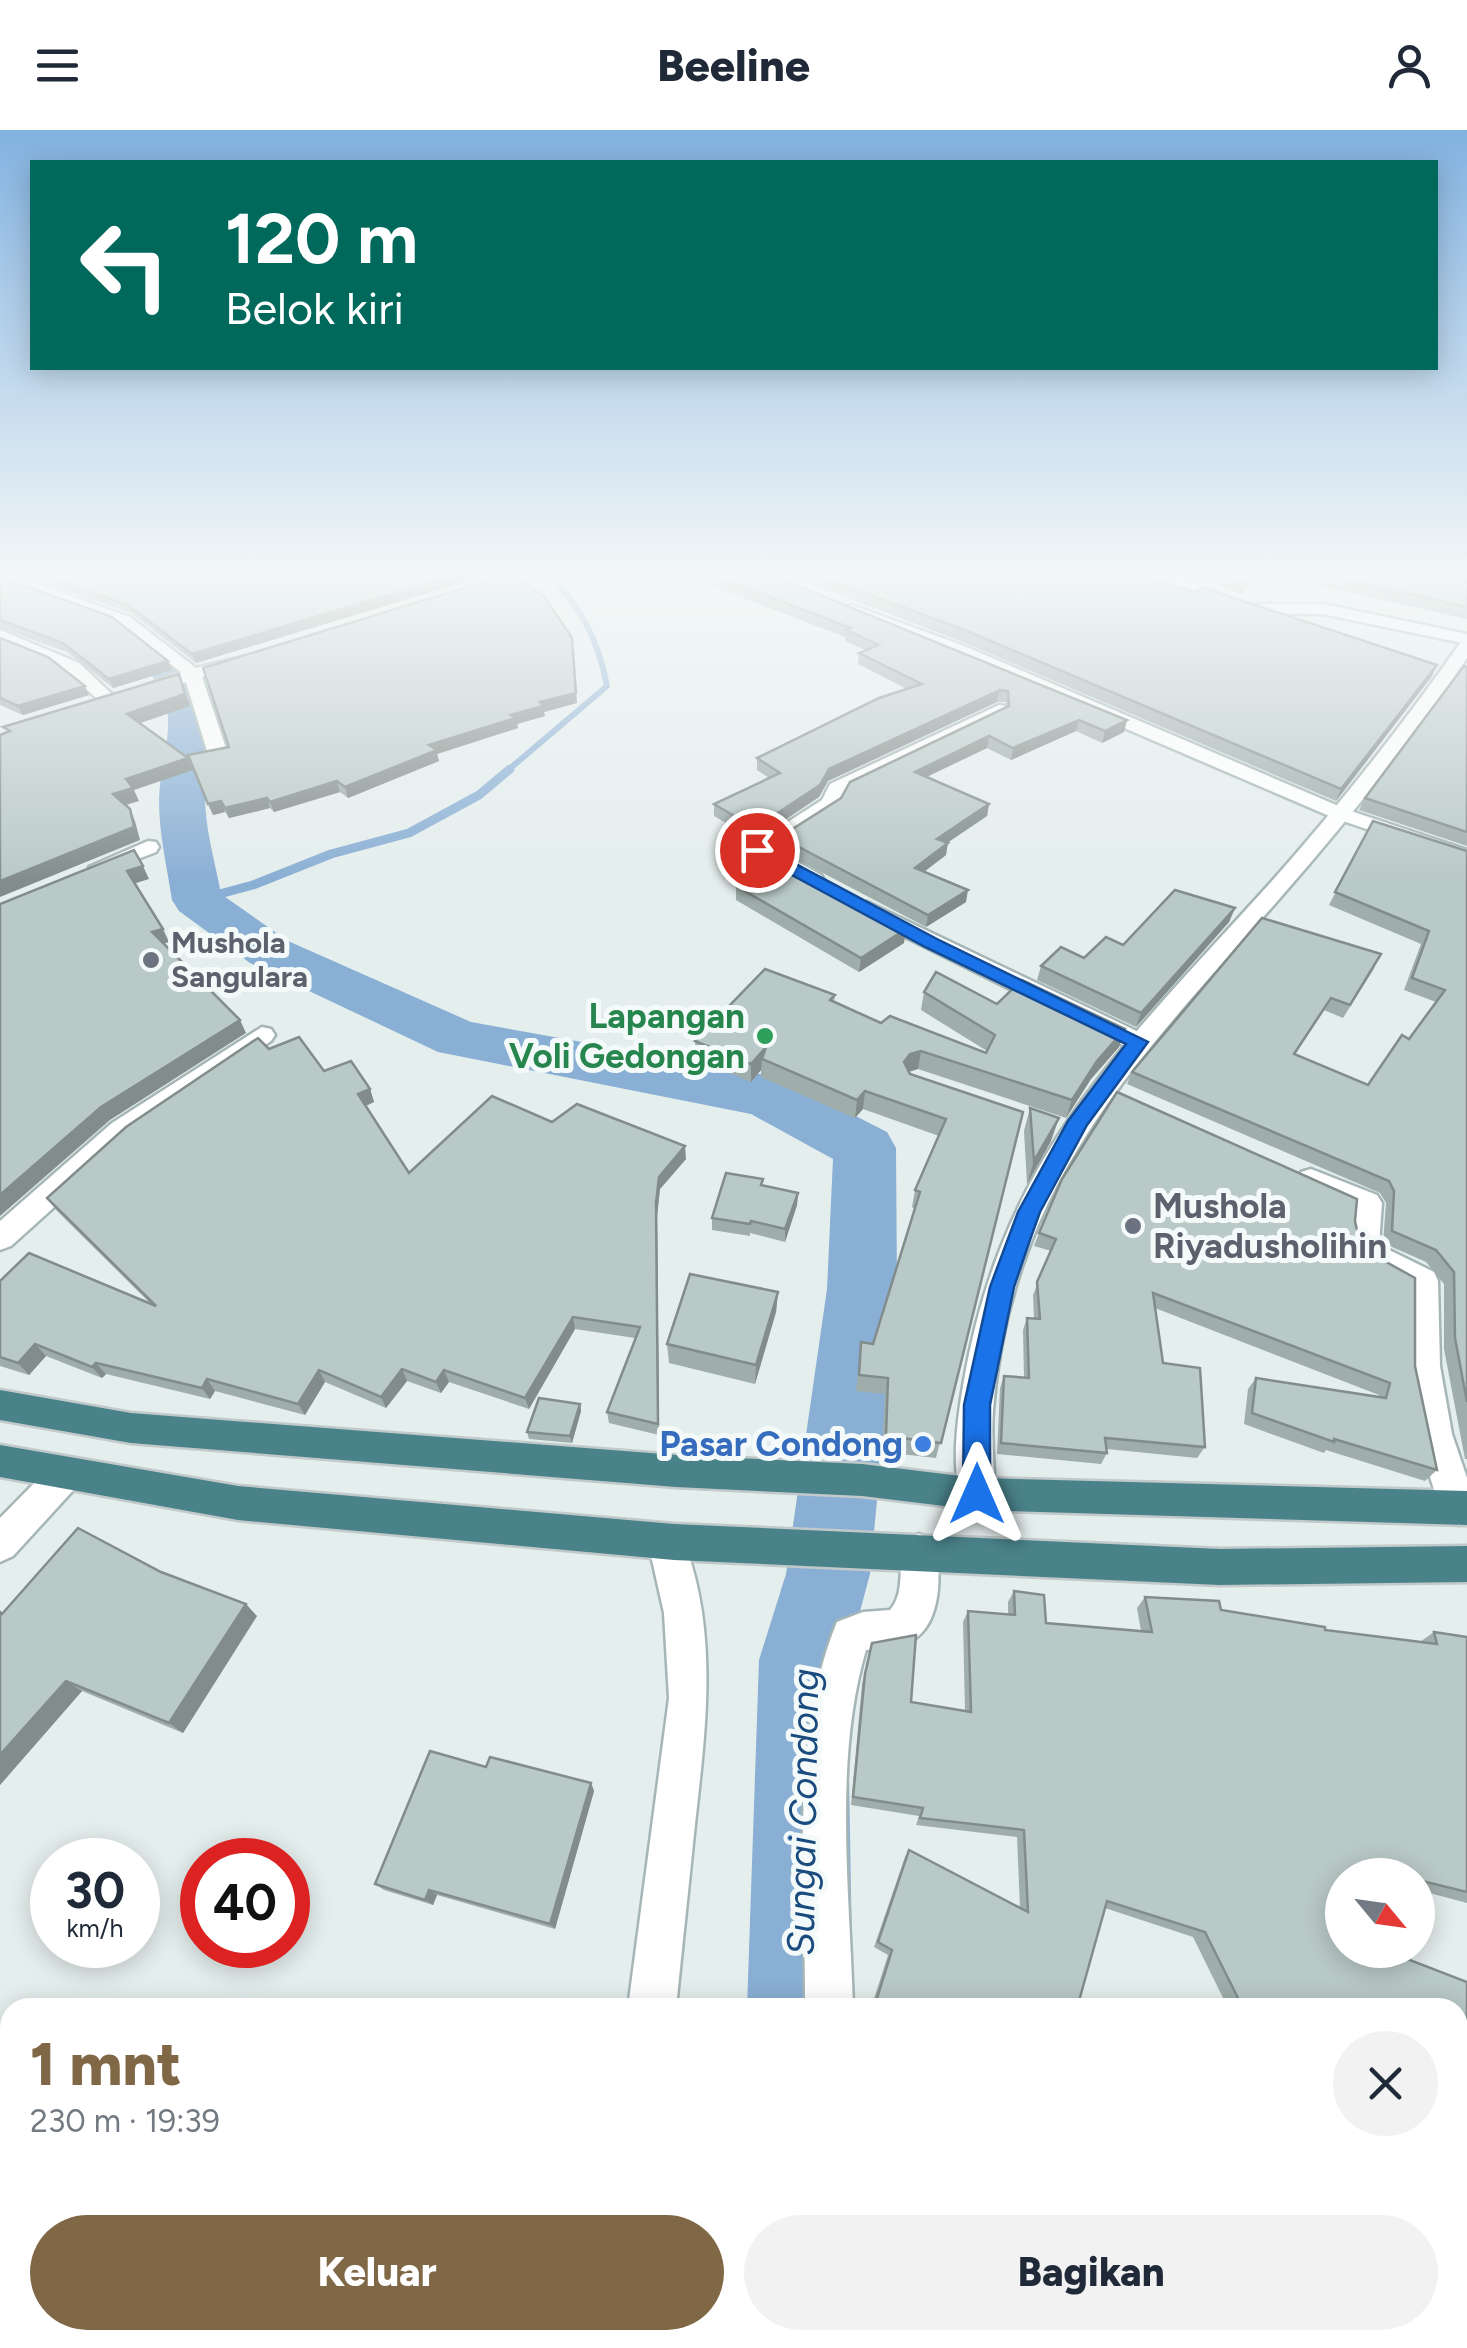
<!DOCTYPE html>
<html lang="id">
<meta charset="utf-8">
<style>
body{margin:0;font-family:Figtree,sans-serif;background:#f2f2f3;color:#1f2937;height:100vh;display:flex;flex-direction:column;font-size:38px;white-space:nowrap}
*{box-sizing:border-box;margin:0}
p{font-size:32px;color:#747a83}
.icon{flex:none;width:55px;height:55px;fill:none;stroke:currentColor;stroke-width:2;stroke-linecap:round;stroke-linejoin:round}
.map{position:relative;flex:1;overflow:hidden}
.side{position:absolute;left:0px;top:1868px;width:1468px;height:352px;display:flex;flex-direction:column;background:#fff;border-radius:30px 30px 0 0;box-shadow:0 5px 25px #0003}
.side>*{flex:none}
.hud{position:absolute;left:30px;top:30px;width:1408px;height:210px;border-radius:0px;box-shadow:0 5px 25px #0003;background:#00695c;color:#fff;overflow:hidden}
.needle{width:65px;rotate:119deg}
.controls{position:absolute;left:1325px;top:1728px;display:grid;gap:20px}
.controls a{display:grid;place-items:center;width:110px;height:110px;border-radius:50%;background:#fff;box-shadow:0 5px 25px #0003;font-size:50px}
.speed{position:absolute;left:30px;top:1708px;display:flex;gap:20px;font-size:50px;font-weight:700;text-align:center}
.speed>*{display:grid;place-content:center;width:130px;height:130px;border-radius:50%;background:#fff;box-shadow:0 5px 25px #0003;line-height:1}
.speed small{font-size:25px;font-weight:400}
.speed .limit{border:15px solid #d22;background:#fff;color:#111}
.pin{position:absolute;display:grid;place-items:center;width:85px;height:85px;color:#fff;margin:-42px;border:5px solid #fff;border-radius:50%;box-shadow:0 2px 10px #0007}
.me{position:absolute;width:110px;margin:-55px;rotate:0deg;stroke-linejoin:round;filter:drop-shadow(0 0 8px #0008)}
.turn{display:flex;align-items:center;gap:35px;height:210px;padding:0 30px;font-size:45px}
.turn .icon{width:130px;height:130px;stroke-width:2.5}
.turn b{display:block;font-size:70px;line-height:85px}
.round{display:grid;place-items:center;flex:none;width:105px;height:105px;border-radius:52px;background:#f2f2f3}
.head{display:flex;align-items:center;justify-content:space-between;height:170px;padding:0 30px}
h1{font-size:60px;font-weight:800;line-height:75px;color:#806846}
.primary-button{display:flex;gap:20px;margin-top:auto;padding:20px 30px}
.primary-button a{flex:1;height:115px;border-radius:60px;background:#806846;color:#fff;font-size:40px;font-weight:800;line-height:115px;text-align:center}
.primary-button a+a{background:#f2f2f3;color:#1f2937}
header{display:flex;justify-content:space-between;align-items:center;height:130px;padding:0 30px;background:#fff;font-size:45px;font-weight:800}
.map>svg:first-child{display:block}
</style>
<header><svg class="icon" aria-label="menu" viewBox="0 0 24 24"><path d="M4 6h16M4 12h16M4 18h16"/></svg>Beeline<svg class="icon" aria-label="person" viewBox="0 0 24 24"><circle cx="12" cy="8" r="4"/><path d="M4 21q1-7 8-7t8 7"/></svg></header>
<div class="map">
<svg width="1467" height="2218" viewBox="0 0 1467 2218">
<rect width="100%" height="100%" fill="#e4eeed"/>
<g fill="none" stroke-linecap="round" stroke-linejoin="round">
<path stroke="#8aafd4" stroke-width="6" d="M507,641L607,556C598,508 580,474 544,441"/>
<path stroke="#8aafd4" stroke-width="9" d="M197,770L253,755L331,724L409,703L479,665L510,639"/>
<g fill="#8aafd4" fill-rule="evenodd">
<path d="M0,446C66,462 195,503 208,582C213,609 204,638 205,666C205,699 215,731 221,764L288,811L471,892L766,945L787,951L887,1002L896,1018L897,1159L870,1444L847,1530L853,1878H747L759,1530L786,1444L827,1159L833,1029L751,984L438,922L250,833L179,781L172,770C167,737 159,704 159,671C159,640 172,609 167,578C156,514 51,487 0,468Z"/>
<path d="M725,2210H847L848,2218H724Z"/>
</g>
<g stroke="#a6b6b6" stroke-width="5">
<g id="minor">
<path d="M0,441L130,487L196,538L246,526V534L202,547L227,621L224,625L217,627L207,621L186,552L141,565L132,560L181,542L118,493L0,450Z"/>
<path d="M512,441H537L476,462L468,457Z"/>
<path d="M1176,441H1192L1184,449L1245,474H1323L1467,504V514L1323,484L1248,483L1172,455L1168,449Z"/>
<path d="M852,475L964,516L1348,680L1467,720V733L1334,688L952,524L846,483V477Z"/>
<path d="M0,500L79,533L118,570L115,574H103L66,541L0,511Z"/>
<path d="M999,575L1005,576V584L846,661L838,677L773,718L821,745L824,750L821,755H805L747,718L822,670L830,654Z"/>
<path d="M148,711L156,712L159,717L156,722L100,744L89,737Z"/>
<path d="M867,772L1147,906L1151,912L1147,918H1129L859,784L856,779L859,774Z"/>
<path d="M262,897L271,899L275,905L271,911L132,1007L11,1116L0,1120V1091L112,993Z"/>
<path d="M1311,1039L1377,1065L1382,1073L1379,1115L1434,1142L1438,1151L1440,1236L1452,1304L1467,1348V1392L1459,1395L1446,1390C1413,1315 1408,1238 1408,1157C1361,1134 1343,1136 1352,1079L1301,1058L1297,1050L1301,1042Z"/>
<path d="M66,1328L78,1333L84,1344L78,1355L13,1426L0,1432V1388L54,1333Z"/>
<path d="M666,1394L679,1400C720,1494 706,1596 695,1694C689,1755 682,1816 676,1878H628L669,1568L664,1483L648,1412L653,1400Z"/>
<path d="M919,1404L932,1409C943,1436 942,1492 914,1509C899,1518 883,1519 866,1520C833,1630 850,1763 853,1878H805C806,1754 789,1608 837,1492L863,1482L890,1480C907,1461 896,1432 906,1409Z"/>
<path d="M380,2210H435L432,2218H377Z"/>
<path d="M585,2210H639L638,2218H584Z"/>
<rect x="794" y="2210" width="54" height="8"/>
</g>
</g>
<g stroke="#a6b6b6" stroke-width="5">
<path id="tertiary" d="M1467,511V528C1410,612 1347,692 1280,768C1139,929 1011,1052 993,1280C991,1308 994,1336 995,1364L990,1376L977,1380L964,1376C950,1343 957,1291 963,1256C1001,1030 1117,922 1263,761C1334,682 1400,599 1461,512Z"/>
</g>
<g stroke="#c1c9ca" stroke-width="5">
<g id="trunk">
<path d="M0,1260L131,1283L676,1325L862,1334L977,1348L1467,1361V1395L977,1380L862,1366L676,1357L131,1313L0,1290Z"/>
<path d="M0,1315L238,1356L674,1394L1220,1419L1467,1416V1452L1220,1455L674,1430L238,1390L0,1347Z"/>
</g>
</g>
<use href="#minor" fill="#fff" fill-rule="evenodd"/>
<use href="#tertiary" fill="#fff" fill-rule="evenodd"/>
<use href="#trunk" fill="#4a828a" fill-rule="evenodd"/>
</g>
<g fill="#9fadab">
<path d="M8,441H490V444L196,533L131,483Z"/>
<path d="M674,441H761L1127,590L1124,602L1102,613L1076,601L1011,630L987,618L927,647L989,674L987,686L947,713L946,725L924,742L966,772L926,797L779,720L780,707L1006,577V572H997L828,651L819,667L755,710L714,686V674L769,648L757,640V628L907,559L858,534L859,523L865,520L845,511V507Z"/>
<path d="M778,441H1122L1432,546L1336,671L965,513Z"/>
<path d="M1137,441H1172L1164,448Z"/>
<path d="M1193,441H1251L1244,465L1192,447Z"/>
<path d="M1257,441H1467V489Z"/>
<path d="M0,447L168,531L172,540L113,558L67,522L0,498Z"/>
<path d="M0,508L89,565L23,585L0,575Z"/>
<path d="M1467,537V716L1359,680L1365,668Z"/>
<path d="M577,573L544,582L545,586L517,594L518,598L437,624L439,631L348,668L340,662L274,682L270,678L229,688L225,682L213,685L188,625Z"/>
<path d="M1373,691L1467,721V1329H1465L1444,1219V1154L1426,1132L1383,1113L1386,1073L1380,1063L1127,954L1132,942L1375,837L1343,888L1324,880L1295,924L1368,955L1409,909L1436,872L1404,860L1421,814L1329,775Z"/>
<path d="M736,756L904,813L859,842L736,770Z"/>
<path d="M1235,778L1229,792L1136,897L1037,850L1041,836L1084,828Z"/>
<path d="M924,862L997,874L1125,899L1119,917L1091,949L1066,988L918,939L909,942L910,944L1023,982L936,1328L882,1322L885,1264L856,1261L861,1212L873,1214L915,1079L912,1077L915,1060L939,1006L863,979L855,988L761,947V940L751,952L696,929L695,911L835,865L834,872L881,893L986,923L987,921L921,880Z"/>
<path d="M269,919L370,959L374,972L366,976L409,1043L552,992L686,1029L660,1059L657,1086L659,1305L609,1293L607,1282L635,1208L575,1199L529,1279L449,1252L441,1263L407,1251L386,1278L325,1252L305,1285L215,1261L210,1269L106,1244L102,1248L46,1226L29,1245L0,1236V1151L150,1173L56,1080L47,1068Z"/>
<path d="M1030,978L1051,1011L1027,1054L1024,1001Z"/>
<path d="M763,1055L798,1063L797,1075L785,1112L750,1103V1106L712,1100V1088Z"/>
<path d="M1355,1091L1361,1118L1415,1236L1437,1340L1425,1351L1326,1320L1324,1323L1244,1294L1248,1259L1256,1248L1379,1267V1265L1155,1178L1163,1233L1205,1317L1197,1328L1107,1319V1323L1101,1334L997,1324L1000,1258L1004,1246L1024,1248L1023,1200L1027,1188L1034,1189L1033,1165L1051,1121L1034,1116L1039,1103Z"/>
<path d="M778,1162L776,1182L755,1254L669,1233L667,1214Z"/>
<path d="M580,1274L581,1281L572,1313L529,1309L527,1302Z"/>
<path d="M161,1442L257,1486L183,1603L82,1561L0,1655V1481L3,1483Z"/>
<path d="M1014,1461L1046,1493L1141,1501L1137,1478L1145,1467L1325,1500L1420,1512L1434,1502L1467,1507V1773L1418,1760V1745H1342V1820L1467,1852V2182L1458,2176V1878H1228L1193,1807L1105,1778L1077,1878H871L888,1825L874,1817L905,1727L909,1720L1020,1778L1017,1707L916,1695L919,1686L851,1675L862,1554L872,1513L911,1572L965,1581L963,1492L968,1481L1008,1485V1472Z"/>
<path d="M486,1637L591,1653L594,1661L555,1799L437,1765L433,1775L384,1760L375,1754Z"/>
<path d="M1172,2210H1363L1364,2218H1172Z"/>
</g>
<g fill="#828d8b">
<path d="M469,441H490V444L196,533L192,524Z"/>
<path d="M572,508L577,573L544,582L545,586L517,594L518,598L437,624L439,631L348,668L345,657L429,615L540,572Z"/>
<path d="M168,531L172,540L113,558L109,549Z"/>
<path d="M1437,535L1432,546L1336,671L1341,659Z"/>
<path d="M179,544L190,576L132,596L127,584Z"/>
<path d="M85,556L89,565L23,585L18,576Z"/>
<path d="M1000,560L997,572L828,651L819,667L755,710V698L829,639Z"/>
<path d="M1079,590L1076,601L1011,630L1013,618Z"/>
<path d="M1127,590L1124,602L1102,613L1105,601Z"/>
<path d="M989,606L987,618L913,653L915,642Z"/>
<path d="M188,628L193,640L134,660L139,671L119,677L113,664L126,649Z"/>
<path d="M337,651L340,662L274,682L270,672Z"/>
<path d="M267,668L270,678L229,688L225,678Z"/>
<path d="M221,671L225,682L213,685L208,674Z"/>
<path d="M989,674L987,686L935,721L937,709Z"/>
<path d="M130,679L135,691L140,710L0,767V751Z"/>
<path d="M948,713L946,725L913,750L915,738Z"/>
<path d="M143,736L149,749L133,754L127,741Z"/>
<path d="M968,760L966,772L926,797L928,785Z"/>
<path d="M1235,778L1229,792L1136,897L1141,883Z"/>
<path d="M163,799L169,812L159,815L152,802Z"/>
<path d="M906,799L904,813L859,842L861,828Z"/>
<path d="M1331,868L1324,880L1287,936L1294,924Z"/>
<path d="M240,890L246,903L110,990L0,1086V1065L101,977Z"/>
<path d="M1125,899L1119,917L1091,949L1066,988L1072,970L1097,931Z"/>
<path d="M766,917L762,929L761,940L751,952V934Z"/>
<path d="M921,921L918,939L907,942L904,932L910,924Z"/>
<path d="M370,959L374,972L363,977L358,964Z"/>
<path d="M865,961L863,979L855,988L857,970Z"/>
<path d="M1059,988L1051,1011L1027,1054L1034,1031Z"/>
<path d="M685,1016L686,1029L660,1059L657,1086L659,1305L656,1073L659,1047Z"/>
<path d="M798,1063L797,1075L785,1112V1099Z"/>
<path d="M778,1162L776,1182L755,1254L756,1235Z"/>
<path d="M573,1187L575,1199L529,1279L525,1268Z"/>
<path d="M35,1214L46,1226L29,1245L18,1233Z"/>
<path d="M96,1233L106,1244L102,1248L92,1237Z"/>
<path d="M402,1239L407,1251L386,1278L381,1267Z"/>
<path d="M319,1240L325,1252L305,1285L298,1274Z"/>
<path d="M444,1240L449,1252L441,1263L436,1252Z"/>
<path d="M207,1249L215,1261L210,1269L202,1258Z"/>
<path d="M580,1274L581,1281L572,1313L570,1306Z"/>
<path d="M246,1474L257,1486L183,1603L169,1593Z"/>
<path d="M66,1551L82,1561L0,1655V1625Z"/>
<path d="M591,1653L594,1661L555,1799L550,1794Z"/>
<path d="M429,1760L437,1765L433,1775L425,1770Z"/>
<path d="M361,2210H371L369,2218H359Z"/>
</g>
<g fill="#b9c9c7" stroke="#828d8b" stroke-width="2.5">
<path d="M29,441H469L192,524L128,475Z"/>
<path d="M702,441H761L1127,590L1105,601L1079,590L1013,618L989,606L915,642L989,674L937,709L948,713L915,738L968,760L928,785L780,707L841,668L850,652L1009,576L1008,561L1000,560L829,639L820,655L755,698L714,674L780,643L757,628L879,568L922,554L859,523L879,515L846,500L851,498Z"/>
<path d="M806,441H1122L1194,462L1203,458L1437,535L1341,659L967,501Z"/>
<path d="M1208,441H1251L1247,455Z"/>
<path d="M1308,441H1467V477Z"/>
<path d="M510,444L544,466L572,508L576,563L540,572L543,576L511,585L516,588L429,615L437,620L345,657L337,651L270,672L267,668L225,678L221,671L208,674L188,625L229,617L203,538Z"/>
<path d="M0,447L112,487L168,531L109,549L63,513L0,490Z"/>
<path d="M0,508L48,527L85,556L18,576L0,568Z"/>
<path d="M1464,536L1467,537V702L1365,668Z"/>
<path d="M179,544L185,564L127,584L188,628L126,649L133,658L113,664L130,679L134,697L0,751V605L10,601L3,597Z"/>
<path d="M1373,691L1467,721V1272L1455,1208L1454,1142L1436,1120L1392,1101L1394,1061L1389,1051L1132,942L1262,788L1381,824L1350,875L1331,868L1294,924L1368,955L1402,905L1409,909L1445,860L1412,848L1429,801L1335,762Z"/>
<path d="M134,720L143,736L127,741L163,799L152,802L240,890L101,977L0,1065V774Z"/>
<path d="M782,731L906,799L861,828L736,756Z"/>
<path d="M1175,760L1235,778L1141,883L1041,836L1061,817L1084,828L1106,807L1123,815Z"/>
<path d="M765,839L835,865L830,870L881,893L890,886L986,923L995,905L924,862L936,842L997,874L1022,850L1125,899L1097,931L1072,970L921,921L910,924L904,932L910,944L1023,982L941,1313L886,1306L888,1248L859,1245L861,1212L873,1214L920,1062L915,1060L946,989L865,961L857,970L762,929L766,917L751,934L695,911Z"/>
<path d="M299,907L324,941L351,931L370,959L358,964L409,1043L492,966L552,992L577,974L685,1016L659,1047L656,1073L658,1294L607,1282L640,1197L573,1187L525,1268L444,1240L436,1252L402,1239L381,1267L319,1240L298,1274L207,1249L202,1258L96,1233L92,1237L35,1214L18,1233L0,1227V1151L29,1123L156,1176L47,1068L126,997L258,908L269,919Z"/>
<path d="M1117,962L1357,1069L1355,1091L1361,1118L1415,1148V1236L1437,1340L1334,1309V1312L1252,1283L1256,1248L1386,1268L1390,1253L1153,1163L1163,1233L1200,1238L1205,1317L1105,1308L1107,1323L1001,1313L1004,1246L1029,1248L1027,1188L1040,1189L1037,1152L1056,1109L1039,1103L1062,1049Z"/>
<path d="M1030,978L1059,988L1034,1031Z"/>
<path d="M726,1043L763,1049L761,1055L798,1063L785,1099L751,1091L750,1094L712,1088Z"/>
<path d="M690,1144L778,1162L756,1235L667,1214Z"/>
<path d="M539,1268L580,1274L570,1306L527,1302Z"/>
<path d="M78,1398L161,1442L246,1474L169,1593L66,1551L0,1625V1482L2,1484Z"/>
<path d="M1014,1461L1044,1465L1046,1493L1152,1502L1145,1467L1219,1471L1221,1480L1325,1497V1500L1437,1514L1434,1502L1467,1507V1762L1418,1750V1745H1397L1383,1742V1745H1342V1820H1384L1467,1852V2173L1458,2167V1878H1243L1205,1802L1107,1771L1077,1878H874L892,1820L878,1812L909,1720L1028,1782L1024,1700L920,1688L923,1678L853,1667L865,1544L872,1513L916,1505L911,1572L971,1582L968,1481L1015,1485Z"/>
<path d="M430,1621L486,1637L490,1627L591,1653L550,1794L429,1760L425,1770L375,1754Z"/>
<path d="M230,2210H361L359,2218H228Z"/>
<path d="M1185,2210H1363L1364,2218H1185Z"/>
</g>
<linearGradient id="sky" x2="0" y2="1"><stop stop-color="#82b2e0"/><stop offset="0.59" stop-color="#f3f7f7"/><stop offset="1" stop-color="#f3f7f7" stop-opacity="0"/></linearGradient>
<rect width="1467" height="752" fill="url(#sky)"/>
<path fill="#1a73e8" stroke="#114b97" stroke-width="2.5" d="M751,716H762L937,809L1148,912L1087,995L1040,1082L1031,1107L1014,1157L990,1275V1364L986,1373L977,1376L967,1373L963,1364L964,1275L990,1157L1018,1082L1068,991L1126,914L925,817L751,723Z"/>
<g fill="#6b7280" stroke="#f4faf9" stroke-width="4">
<circle cx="151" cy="830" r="10"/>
<circle cx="1133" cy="1096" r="10"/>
</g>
<circle fill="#2e9e5b" stroke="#f4faf9" stroke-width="4" cx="765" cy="906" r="10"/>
<circle fill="#3f7fe0" stroke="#f4faf9" stroke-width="4" cx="923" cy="1314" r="10"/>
<g text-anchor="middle" stroke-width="10" stroke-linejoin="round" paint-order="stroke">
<g font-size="30" font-weight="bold" fill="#5b616d" stroke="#f4faf9" text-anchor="start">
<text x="171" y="823">Mushola<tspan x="171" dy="34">Sangulara</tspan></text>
</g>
<g font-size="35" font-weight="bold" fill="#27864d" stroke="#f4faf9" text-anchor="end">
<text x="745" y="898">Lapangan<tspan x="745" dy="40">Voli Gedongan</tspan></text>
</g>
<g font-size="35" font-weight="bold" fill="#5b616d" stroke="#f4faf9" text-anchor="start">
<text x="1153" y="1088">Mushola<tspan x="1153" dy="40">Riyadusholihin</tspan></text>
</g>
<g font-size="35" font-weight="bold" fill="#366cbe" stroke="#f4faf9" text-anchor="end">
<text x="903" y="1326">Pasar Condong</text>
</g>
<g font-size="38" font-style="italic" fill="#1a4b7f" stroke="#f4faf9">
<text transform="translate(803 1682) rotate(-89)" y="13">Sungai Condong</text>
</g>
</g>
</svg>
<div class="controls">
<a><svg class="needle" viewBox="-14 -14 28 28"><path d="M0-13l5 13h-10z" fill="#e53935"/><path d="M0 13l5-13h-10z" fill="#747a83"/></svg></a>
</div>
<div class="speed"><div>30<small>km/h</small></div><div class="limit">40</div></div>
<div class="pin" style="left:757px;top:720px;background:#d93025"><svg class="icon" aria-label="arrive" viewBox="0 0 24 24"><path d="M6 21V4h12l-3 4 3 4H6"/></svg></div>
<svg class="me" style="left:977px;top:1364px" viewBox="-20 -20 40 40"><path d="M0-17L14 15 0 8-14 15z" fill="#1a73e8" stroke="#fff" stroke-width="4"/></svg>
<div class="hud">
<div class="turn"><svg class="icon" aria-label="left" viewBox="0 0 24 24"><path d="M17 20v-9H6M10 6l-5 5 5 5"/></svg><div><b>120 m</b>Belok kiri</div></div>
</div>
<section class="side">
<div class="head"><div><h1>1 mnt</h1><p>230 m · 19:39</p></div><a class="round"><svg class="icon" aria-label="close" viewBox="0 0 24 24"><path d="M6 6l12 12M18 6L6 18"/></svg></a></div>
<div class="primary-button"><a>Keluar</a><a>Bagikan</a></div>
</section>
</div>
